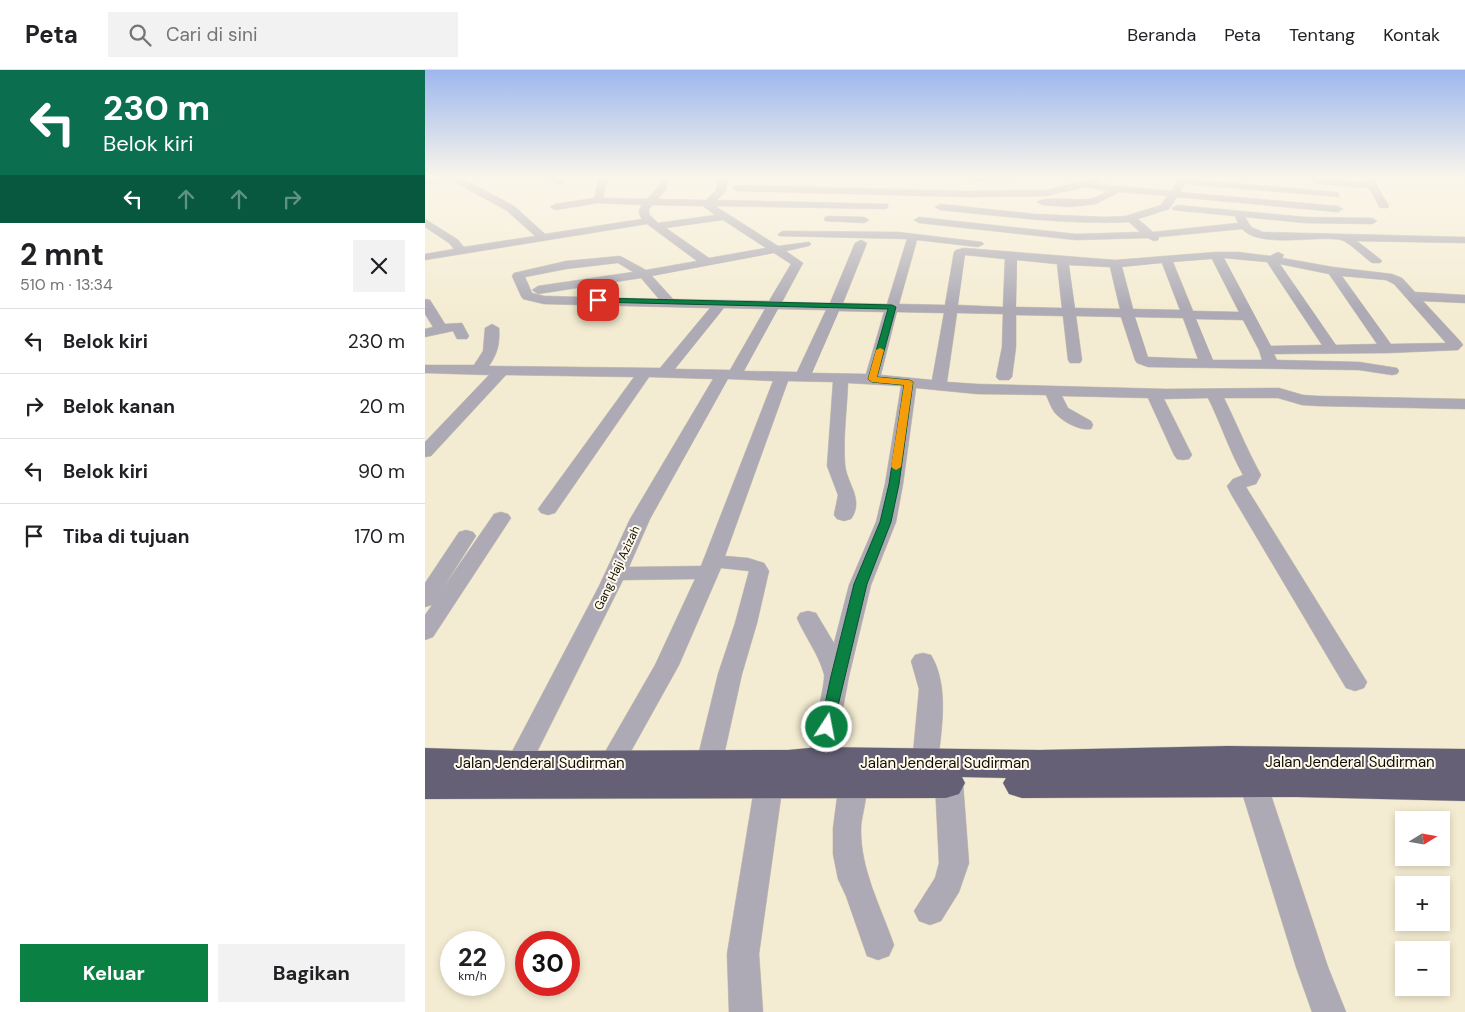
<!DOCTYPE html>
<html lang="id">
<meta charset="utf-8">
<style>
body{margin:0;font-family:"DM Sans",sans-serif;background:#f2f2f2;color:#202124;height:100vh;display:flex;flex-direction:column;font-size:19px;white-space:nowrap}
*{box-sizing:border-box;margin:0}
p{font-size:16px;color:#757577}
.icon{flex:none;width:28px;height:28px;fill:none;stroke:currentColor;stroke-width:2;stroke-linecap:round;stroke-linejoin:round}
.map{position:relative;flex:1;overflow:hidden}
.sheet{display:flex;flex-direction:column;background:#fff;width:425px}
.sheet>*{flex:none}
.guide{background:#0b6e4f;color:#fff;overflow:hidden}
.needle{width:32px;rotate:79deg}
.buttons{position:absolute;left:970px;top:741px;display:grid;gap:10px}
.buttons a{display:grid;place-items:center;width:55px;height:55px;border-radius:0px;background:#fff;box-shadow:0 2px 8px #0003;font-size:25px}
.speed{position:absolute;left:15px;top:861px;display:flex;gap:10px;font-size:25px;font-weight:700;text-align:center}
.speed>*{display:grid;place-content:center;width:65px;height:65px;border-radius:50%;background:#fff;box-shadow:0 2px 8px #0003;line-height:1}
.speed small{font-size:12px;font-weight:400}
.speed .limit{border:8px solid #d22;background:#fff;color:#111}
.pin{position:absolute;display:grid;place-items:center;width:42px;height:42px;color:#fff;margin:-21px;border-radius:10px;box-shadow:0 2px 8px #0006}
.me{position:absolute;width:55px;margin:-28px;rotate:11deg;stroke-linejoin:round;filter:drop-shadow(0 0 4px #0008)}
.turn{display:flex;align-items:center;gap:18px;height:105px;padding:0 20px;font-size:22px}
.turn .icon{width:65px;height:65px;stroke-width:2.5}
.turn b{display:block;font-size:35px;line-height:42px}
.lanes{display:flex;align-items:center;height:48px;padding:0 20px;background:#0003;justify-content:center;gap:25px;direction:ltr}
.lanes .off{opacity:.35}
.round{display:grid;place-items:center;flex:none;width:52px;height:52px;border-radius:0px;background:#f2f2f2}
.head{display:flex;align-items:center;justify-content:space-between;height:85px;padding:0 20px}
h1{font-size:30px;font-weight:700;line-height:38px}
.button{display:flex;gap:10px;margin-top:auto;padding:10px 20px}
.button a{flex:1;height:58px;border-radius:0px;background:#0b8043;color:#fff;font-size:20px;font-weight:700;line-height:58px;text-align:center}
.button a+a{background:#f2f2f2;color:#202124}
ul{padding:0;list-style:none}
li{display:flex;align-items:center;gap:15px;height:65px;padding:0 20px;border-top:1px solid #e0e0e0}
li div{flex:1}
li b{display:block;font-size:19px}
li em{font-style:normal}
header{display:flex;align-items:center;gap:30px;box-sizing:border-box;height:70px;padding:0 25px;background:#fff;border-bottom:1px solid #e0e0e0}
header strong{font-size:24px}
nav{display:flex;gap:28px;margin-inline-start:auto;font-size:18px}
.search{width:350px;height:45px;background:#f2f2f2;display:flex;align-items:center;gap:12px;box-sizing:border-box;padding:0 18px;border-radius:0px;color:#757577;font-size:19px}
main{display:flex;flex:1;min-height:0}
.map>svg:first-child{display:block}
</style>
<header>
<strong>Peta</strong>
<div class="search"><svg class="icon" aria-label="search" viewBox="0 0 24 24"><circle cx="10" cy="10" r="6"/><path d="M15 15l6 6"/></svg>Cari di sini</div>
<nav><a>Beranda</a><a>Peta</a><a>Tentang</a><a>Kontak</a></nav>
</header>
<main>
<section class="sheet">
<div class="guide">
<div class="turn"><svg class="icon" aria-label="left" viewBox="0 0 24 24"><path d="M17 20v-9H6M10 6l-5 5 5 5"/></svg><div><b>230 m</b>Belok kiri</div></div>
<div class="lanes"><svg class="icon" aria-label="left" viewBox="0 0 24 24"><path d="M17 20v-9H6M10 6l-5 5 5 5"/></svg><svg class="icon off" aria-label="ahead" viewBox="0 0 24 24"><path d="M12 20V5M6 11l6-6 6 6"/></svg><svg class="icon off" aria-label="ahead" viewBox="0 0 24 24"><path d="M12 20V5M6 11l6-6 6 6"/></svg><svg class="icon off" aria-label="right" viewBox="0 0 24 24"><path d="M7 20v-9h11M14 6l5 5-5 5"/></svg></div>
</div>
<div class="head"><div><h1>2 mnt</h1><p>510 m · 13:34</p></div><a class="round"><svg class="icon" aria-label="close" viewBox="0 0 24 24"><path d="M6 6l12 12M18 6L6 18"/></svg></a></div>
<ul>
<li><svg class="icon" aria-label="left" viewBox="0 0 24 24"><path d="M17 20v-9H6M10 6l-5 5 5 5"/></svg><div><b>Belok kiri</b></div><em>230 m</em></li>
<li><svg class="icon" aria-label="right" viewBox="0 0 24 24"><path d="M7 20v-9h11M14 6l5 5-5 5"/></svg><div><b>Belok kanan</b></div><em>20 m</em></li>
<li><svg class="icon" aria-label="left" viewBox="0 0 24 24"><path d="M17 20v-9H6M10 6l-5 5 5 5"/></svg><div><b>Belok kiri</b></div><em>90 m</em></li>
<li><svg class="icon" aria-label="arrive" viewBox="0 0 24 24"><path d="M6 21V4h12l-3 4 3 4H6"/></svg><div><b>Tiba di tujuan</b></div><em>170 m</em></li>
</ul>
<div class="button"><a>Keluar</a><a>Bagikan</a></div>
</section>
<div class="map">
<svg width="1040" height="942" viewBox="0 0 1040 942">
<rect width="100%" height="100%" fill="#f4ecd2"/>
<g fill="none" stroke-linecap="round" stroke-linejoin="round">
<g stroke="#cfc8b1" stroke-width="1">
<g id="minor">
<path d="M9,107H35L89,136L120,164L217,149C213,143 213,140 217,135L173,133L130,140L125,137L130,134L169,128L174,107H183L178,128L222,129L232,118L235,107H244L241,119L233,129L281,130L291,120L293,107H303L301,121L292,130L463,134V138L459,139L290,136L353,176L384,172L386,174L384,176L361,181L378,193L357,232L405,233L430,173L436,170L442,173L418,233L462,234L482,169L354,166L353,164L358,161L473,162L557,172L559,174L553,177L492,170L474,234L520,235L529,182L531,180L539,178L690,190L791,182H813L845,186L853,182L859,185L857,188L908,197L967,204L977,208L990,222L1040,225V233L998,231L1036,272L1038,275L1033,280L963,283L849,284L852,290L934,292L972,298L974,301L972,304L967,305L934,300L723,297L712,293L710,290L696,247L651,246L657,290L655,293H645L643,290L638,246L591,245V277L587,307L584,310H574L571,307L577,277L578,244L532,243L522,312L552,314L742,319L854,318L878,325L893,326L1040,329V339L893,336L877,335L853,328H799C812,354 822,380 836,405L831,414L821,417L942,612L939,618L930,621L921,618L806,424L802,416L808,409L818,405C804,380 796,354 783,328L739,329L767,385L764,389L758,390L752,389L749,385L723,328L637,326L643,338L666,351L668,355L666,359C655,361 638,352 630,343C626,338 624,331 621,325L552,324L491,318L478,414L471,452L446,515L424,606L408,691L404,698L395,701L386,698L382,691C385,677 401,612 399,604C393,583 380,567 372,548L375,543L383,541L391,543L409,573L424,515L451,452L460,414L476,316L423,313C422,339 418,368 420,394C421,413 440,429 426,449L419,451L412,449L409,445L413,425L402,396L408,312L363,311L300,486L323,488L339,493L344,501L332,553L317,604L297,694L293,701L284,704L275,701L271,694L293,604L310,553L324,501L296,498L254,595L195,701L186,704L177,701L173,694L230,595L270,509L198,510L102,702L93,705L84,702L80,695L174,516L205,449L288,309L224,307L130,443L123,445L116,443L113,439L209,307L81,305L6,386L0,387V372L64,305L0,303V295H49L58,281L60,258L67,254L74,258C75,273 73,283 64,296L235,298L285,238L119,234L98,229L96,226L87,206L89,203L141,191L195,186L221,200L272,191L222,154L0,190V184L29,179L24,173L0,157V149L32,169L39,177L110,166L81,140L25,110L0,115V109ZM228,135L278,136L290,145L233,153L224,144V139ZM298,150L341,178L284,188L241,158ZM349,183L366,194L344,231L248,229L227,206ZM540,185L580,189L578,237L533,235ZM799,188L842,192L897,275L846,276ZM787,189L814,242L768,241L748,192ZM592,190L632,194L637,238L591,237ZM193,193L208,202L113,216L107,220L113,224L216,208L234,229L119,226L107,223L100,207L141,199ZM737,193L755,240L708,239L697,197ZM855,194L904,204L952,274L911,275ZM644,195L685,197L695,239L650,238ZM917,206L961,210L969,214L1021,273L966,274ZM299,238L340,239L305,300L250,299ZM353,239L401,240L372,302L319,301ZM414,241L459,242L441,304L387,303ZM472,242L519,243L507,310L456,305ZM710,247L758,248L773,289L723,287ZM771,249L818,250L834,280L837,290H788ZM303,309L348,311L276,496L204,497L225,449Z"/>
<path d="M120,107H132L139,112L134,115Z"/>
<path d="M548,107H591L587,110L551,112L548,111Z"/>
<path d="M672,107H686L671,114L746,121L755,107H764L763,109L911,122L914,123V127L760,114L755,122L913,136L918,139L913,142L752,127L744,139L713,149L728,162L813,153L810,146L748,140L747,138L752,135L880,147L947,148L952,151L947,154L880,153L820,147L826,157L838,162L1040,167V173L932,171L955,189L957,191L955,193H947C940,188 924,172 916,170C890,165 836,179 817,159L734,167L733,170L729,171L723,168L651,170L494,153L489,150L494,147L651,164L715,162L704,152C640,155 578,146 515,140L510,137L515,134L609,144L680,147L701,146L736,135L742,126L694,122L671,134L645,137L617,135L612,132C620,125 654,132 668,128C673,127 678,123 682,121L660,117L621,126L544,127L312,121L307,118L312,115L544,121L621,120Z"/>
<path d="M938,107H947L964,136L963,138H955L944,118L892,114L887,111L892,108L941,112Z"/>
<path d="M404,146L439,147L444,150L439,153L400,151L399,149L400,147Z"/>
<path d="M0,229L5,230L20,254L37,253L44,266L42,269H32L28,261L0,267V259L8,257L0,244Z"/>
<path d="M76,442L83,444L86,448L8,567L0,570V545L7,535L0,537V513L34,462L41,460L48,462L51,466L18,518L69,444Z"/>
<path d="M498,583L506,585C525,617 516,659 513,694L509,701L500,704L491,701L487,694L494,619L486,591L490,585Z"/>
<path d="M344,702L354,705L358,713L334,884L338,942H304L302,884L330,713L334,705Z"/>
<path d="M428,702L438,705C446,721 437,741 436,758C435,799 456,837 469,875L464,886L453,890L442,886L421,826L413,809L408,784V758L414,713L418,705Z"/>
<path d="M524,702L534,705L538,713L544,793L534,822L516,851L505,855L494,851L489,841L510,808L514,793L510,713L514,705Z"/>
<path d="M828,702L838,705L842,713L903,897L921,942H887L871,897L814,713L818,705Z"/>
</g>
</g>
<g stroke="#cfc8b1" stroke-width="1">
<path id="highway" d="M803,676L1040,679V731L872,727L597,728L584,724L578,713L581,708L537,707L540,713L534,724L521,728L0,729V678L93,681L363,680L395,677L615,680Z"/>
</g>
<use href="#minor" fill="#adaab5" fill-rule="evenodd"/>
<use href="#highway" fill="#656076" fill-rule="evenodd"/>
</g>
<linearGradient id="sky" x2="0" y2="1"><stop stop-color="#9db7ee"/><stop offset="0.45" stop-color="#faf6eb"/><stop offset="1" stop-color="#faf6eb" stop-opacity="0"/></linearGradient>
<rect width="1040" height="239" fill="url(#sky)"/>
<path fill="#0b8043" stroke="#07532c" d="M173,228L467,235L471,237L452,307L484,310L488,312L474,414L466,452L442,514L407,661L402,663L397,661L395,657L406,606L429,514L455,452L464,414L479,315L447,312L443,309L463,239L170,232V229Z"/>
<path fill="#f59e0b" d="M455,278L459,280L452,307L484,310L488,312L476,397L471,400L466,397L479,315L447,312L443,309L451,280Z"/>
<g text-anchor="middle" stroke-width="4" stroke-linejoin="round" paint-order="stroke">
<g font-size="12" fill="#0f0c05" stroke="#fef9ea">
<text transform="translate(192 498) rotate(-65)" y="4">Gang Haji Azizah</text>
</g>
<g font-size="15" fill="#0f0c05" stroke="#fef9ea">
<text x="925" y="697">Jalan Jenderal Sudirman</text>
<text x="115" y="698">Jalan Jenderal Sudirman</text>
<text x="520" y="698">Jalan Jenderal Sudirman</text>
</g>
</g>
</svg>
<div class="buttons">
<a><svg class="needle" viewBox="-14 -14 28 28"><path d="M0-13l5 13h-10z" fill="#e53935"/><path d="M0 13l5-13h-10z" fill="#757577"/></svg></a>
<a>+</a>
<a>−</a>
</div>
<div class="speed"><div>22<small>km/h</small></div><div class="limit">30</div></div>
<div class="pin" style="left:173px;top:230px;background:#d93025"><svg class="icon" aria-label="arrive" viewBox="0 0 24 24"><path d="M6 21V4h12l-3 4 3 4H6"/></svg></div>
<svg class="me" style="left:402px;top:657px" viewBox="-20 -20 40 40"><circle r="17" fill="#0b8043" stroke="#fff" stroke-width="3"/><path d="M0-11L8 9 0 5-8 9z" fill="#fff"/></svg>
</div>
</main>
